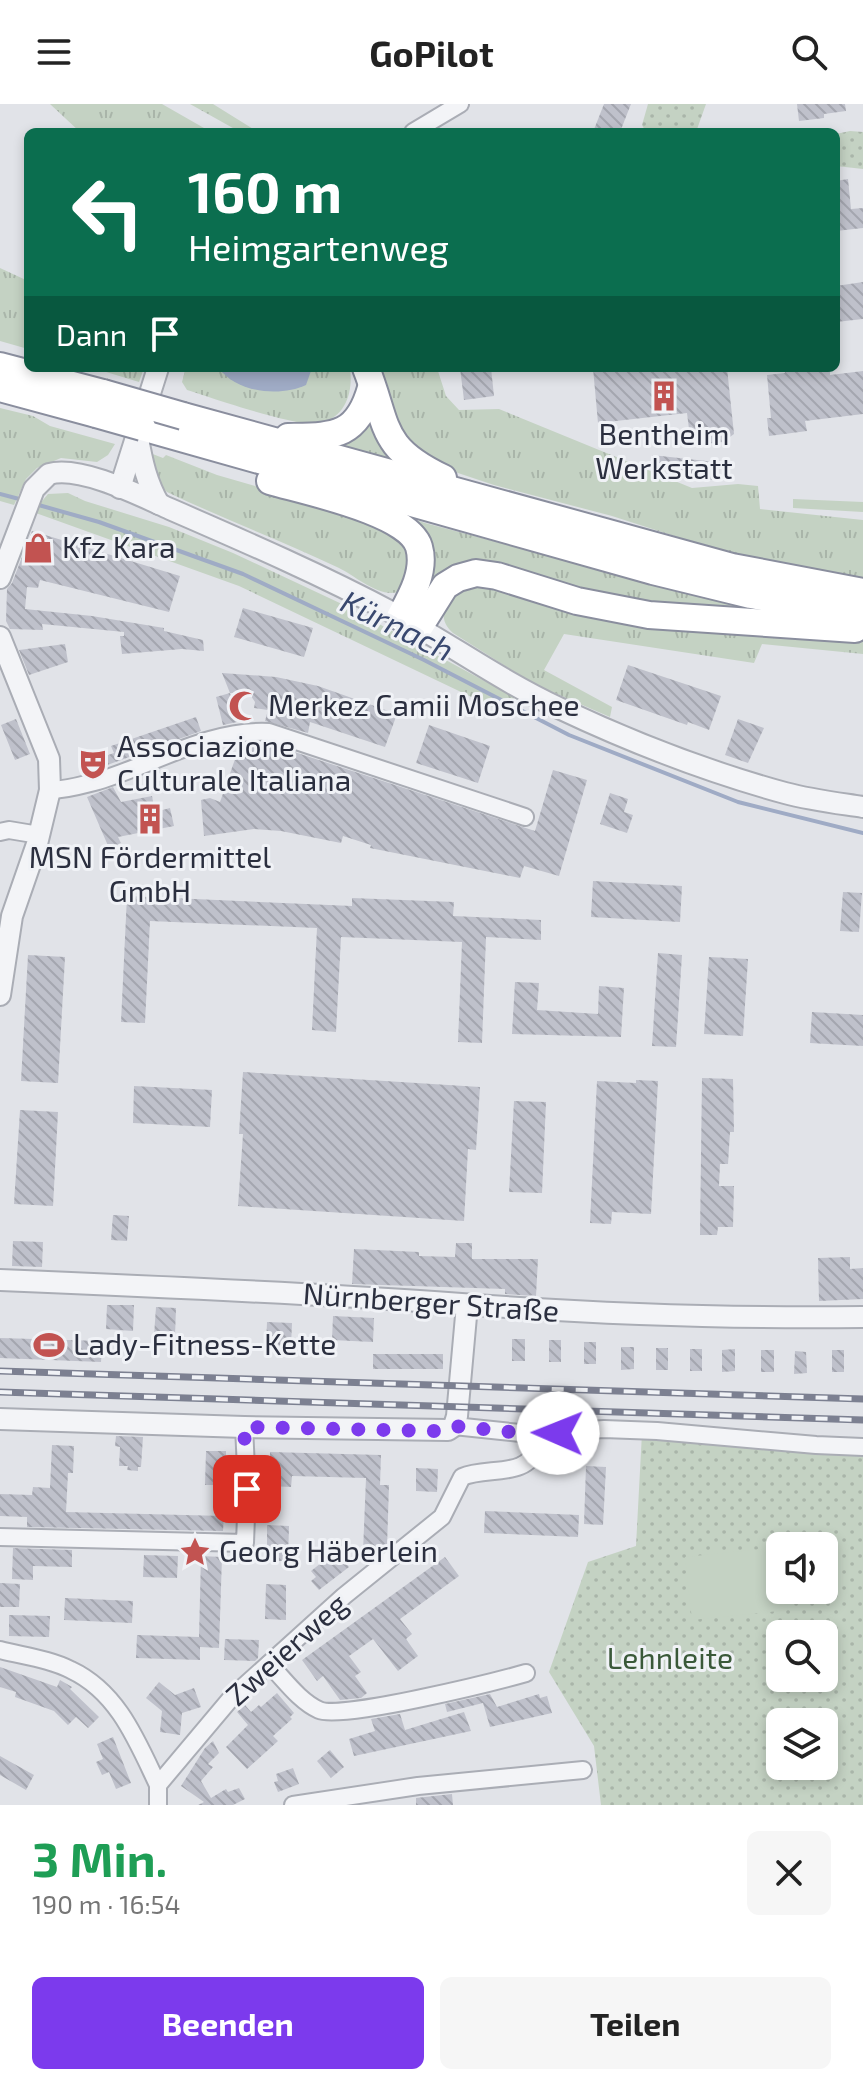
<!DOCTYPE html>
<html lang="de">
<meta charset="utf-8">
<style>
body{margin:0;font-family:"Exo 2",sans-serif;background:#f6f6f6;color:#222;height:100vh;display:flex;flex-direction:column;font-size:30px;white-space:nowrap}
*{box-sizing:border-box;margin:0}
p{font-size:26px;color:#767676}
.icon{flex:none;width:44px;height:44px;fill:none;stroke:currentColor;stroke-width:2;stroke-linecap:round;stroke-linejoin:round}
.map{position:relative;height:1701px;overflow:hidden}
.drawer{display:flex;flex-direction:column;background:#fff;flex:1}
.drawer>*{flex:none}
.hud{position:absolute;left:24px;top:24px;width:816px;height:244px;border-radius:12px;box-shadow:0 4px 12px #0003;background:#0b6e4f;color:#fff;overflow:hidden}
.fabs{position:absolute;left:766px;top:1428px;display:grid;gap:16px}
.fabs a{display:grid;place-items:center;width:72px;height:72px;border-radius:12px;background:#fff;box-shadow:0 4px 12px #0003;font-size:40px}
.pin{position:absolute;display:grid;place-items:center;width:68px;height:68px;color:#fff;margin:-34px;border-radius:16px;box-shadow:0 4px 12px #0006}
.me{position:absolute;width:88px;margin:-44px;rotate:271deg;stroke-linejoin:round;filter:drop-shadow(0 0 6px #0008)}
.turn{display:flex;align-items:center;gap:28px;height:168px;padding:0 32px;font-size:36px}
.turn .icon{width:104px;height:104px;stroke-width:2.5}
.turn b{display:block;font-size:56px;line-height:68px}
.then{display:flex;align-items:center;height:76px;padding:0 32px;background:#0003;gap:16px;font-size:30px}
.round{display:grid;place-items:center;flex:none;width:84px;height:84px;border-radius:12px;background:#f6f6f6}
.head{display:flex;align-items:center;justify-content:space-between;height:136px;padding:0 32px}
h1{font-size:48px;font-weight:700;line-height:60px;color:#1e9e55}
.button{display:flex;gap:16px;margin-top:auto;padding:16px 32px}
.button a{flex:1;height:92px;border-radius:12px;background:#7c3aed;color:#fff;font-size:32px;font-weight:700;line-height:92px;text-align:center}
.button a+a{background:#f6f6f6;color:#222}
header{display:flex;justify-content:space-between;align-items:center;height:104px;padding:0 32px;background:#fff;font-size:36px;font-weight:700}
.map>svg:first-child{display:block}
</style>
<header><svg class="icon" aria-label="menu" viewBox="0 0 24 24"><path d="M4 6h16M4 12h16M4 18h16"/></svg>GoPilot<svg class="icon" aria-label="search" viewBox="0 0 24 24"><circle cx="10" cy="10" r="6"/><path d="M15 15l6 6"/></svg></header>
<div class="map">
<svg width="863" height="1701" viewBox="0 0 863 1701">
<defs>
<pattern id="grass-tufts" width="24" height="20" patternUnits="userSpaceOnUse" patternTransform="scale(2)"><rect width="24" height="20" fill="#c4d2c3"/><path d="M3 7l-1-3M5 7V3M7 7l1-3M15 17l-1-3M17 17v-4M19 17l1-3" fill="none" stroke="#a9b5a9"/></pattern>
<pattern id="park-dots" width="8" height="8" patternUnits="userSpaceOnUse" patternTransform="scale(2)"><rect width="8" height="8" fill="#c4d2c3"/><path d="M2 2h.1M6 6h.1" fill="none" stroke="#a9b5a9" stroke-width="1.8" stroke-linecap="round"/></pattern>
<pattern id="building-back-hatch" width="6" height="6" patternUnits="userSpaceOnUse" patternTransform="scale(2)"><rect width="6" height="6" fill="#bfc1cb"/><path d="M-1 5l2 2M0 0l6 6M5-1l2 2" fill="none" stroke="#a4a6af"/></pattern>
</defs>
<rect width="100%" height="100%" fill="#e1e3e8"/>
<g fill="url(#grass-tufts)">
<path d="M50,0H162L211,28H80Z"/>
<path d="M190,0H213L258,28H240Z"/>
<path d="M0,164L28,177V245L0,237Z"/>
<path d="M93,264H144L139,278Z"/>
<path d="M182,264H350C353,287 347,312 321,319C300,325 213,294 187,286L182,278L185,267Z"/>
<path d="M378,264H437L446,292L459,306L499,305L692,384L738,380L758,382L760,405L863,416V478L752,457L612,412L494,381L431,360L400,334Z"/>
<path d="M0,304L33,312L50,322L115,340L108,351L97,358L61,354L37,364L26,375L14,401L0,397Z"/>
<path d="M369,310L406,361L334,344Z"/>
<path d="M150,349L163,354L166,351L217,371L389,421L409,447L411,463L401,487C381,496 356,472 339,464C282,437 224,415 167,388L158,380Z"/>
<path d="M68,389L85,397L169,423L233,449L344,501L516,594L503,608L239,482L33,408L48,390Z"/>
<path d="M399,410L425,419L727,499L844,517L684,508L506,468L430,488L423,484Z"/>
<path d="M459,480L863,537V550L762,540L754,559L564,530L544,566L612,603L610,613L534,580L453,529C434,512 448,497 459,480Z"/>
</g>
<g fill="url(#park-dots)" fill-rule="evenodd">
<path d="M648,0H706L696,28H646L642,21Z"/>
<path d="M850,27L863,28V65L836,62V30Z"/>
<path d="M642,1329L863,1349V1701H601L594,1642L549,1568L588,1458L636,1442ZM780,1442H824V1486H780ZM780,1530H824V1574H780ZM780,1618H824V1662H780Z"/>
</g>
<g fill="#c4d2c3">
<path d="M793,395L863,398V408L793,404Z"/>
<path d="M780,1443V1486H786L788,1506L692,1516L685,1453Z"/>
</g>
<path fill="#9fabc5" d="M219,264H312L306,281C281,293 236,289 219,264Z"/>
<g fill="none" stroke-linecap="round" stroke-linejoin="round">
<g stroke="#9fabc5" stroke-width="4">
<path d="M0,390L23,396"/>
<path d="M35,400L99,418L243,470L424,556L569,631L738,698L863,729"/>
</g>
</g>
<g fill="url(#building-back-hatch)">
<path d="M604,0H631L620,28H593Z"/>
<path d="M797,0H845L846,7L824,10V14L799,17Z"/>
<path d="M848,75L851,105L863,104V124L836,127V77Z"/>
<path d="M863,178V215L836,218V182Z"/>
<path d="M460,264H491L494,292L464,296Z"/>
<path d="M593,264H727L734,330L723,338L695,341L694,325H689L687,309L598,319Z"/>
<path d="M784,264H830V271L863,267V310L805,317L807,327L769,332L767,314H771L767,271L785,269Z"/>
<path d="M652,351L715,358L713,376L687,374L688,367L651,363Z"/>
<path d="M32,427L180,472L169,508L40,476L38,484L27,483L25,505L92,512L164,524V527L203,536L204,547L182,545L122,550L120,532H124V528L42,520L43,526L10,525L6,517L7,485L12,479Z"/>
<path d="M243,504L313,524L304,553L234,533Z"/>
<path d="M65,540L68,558L29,571L19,546Z"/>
<path d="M628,561L721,592L709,626L688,618L687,621L616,596Z"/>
<path d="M222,569L276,573L318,582L397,610L385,643L310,618L308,629L265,617L268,606L254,604L255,598L249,589H230Z"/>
<path d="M230,589L237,618L223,621L216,593Z"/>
<path d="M196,613L201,627L88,668L84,659L114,649L111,642Z"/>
<path d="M16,615L30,650L15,656L1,621Z"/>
<path d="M738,615L764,624L748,659L725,651Z"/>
<path d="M429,621L490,642L478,679L416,659Z"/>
<path d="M267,639L535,727L553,666L587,676L559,772L524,762L520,774L370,744L371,741L343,732L341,739L281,727L254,725L204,732L201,696L210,694L220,698L240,641L243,640L247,656L249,640Z"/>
<path d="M113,683L121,698L152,692L155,708L170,704L174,722L118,733L121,739L109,744L87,693Z"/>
<path d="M610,689L628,695L624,708L633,711L627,729L600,720Z"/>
<path d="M593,777L682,782L680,818L591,813Z"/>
<path d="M843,788L862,789L859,828L840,827Z"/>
<path d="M127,792L352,802V794L454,798L453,812L541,816V836L486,833L482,939L458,938L462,838L341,833L336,928L312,926L317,824L150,817L145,919L121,918Z"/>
<path d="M658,849L682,851L676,943L652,942Z"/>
<path d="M28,851L65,853L58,979L21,977Z"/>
<path d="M709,853L748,855L743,932L704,930Z"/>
<path d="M515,878L539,879L537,906L598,910L599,882L624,884L621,933L512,930Z"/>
<path d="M812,908L863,911V942L810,939Z"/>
<path d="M243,968L480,983L476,1046L468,1045L464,1117L238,1102L243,1030H239Z"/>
<path d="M702,974L733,975L734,1028H730L728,1060H720L719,1082H734L733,1123H718L717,1131H700Z"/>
<path d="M636,976L658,977L651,1110L612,1108L611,1120L590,1119L597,977L636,979Z"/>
<path d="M134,982L212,986L210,1023L133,1019Z"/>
<path d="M514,997L546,998L542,1089L509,1088Z"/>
<path d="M20,1006L58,1008L53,1102L14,1100Z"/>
<path d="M113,1111L129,1112L127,1137L111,1136Z"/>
<path d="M13,1137L43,1138L42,1163L12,1162Z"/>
<path d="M456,1139H472V1155H538L536,1192L505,1190V1185L352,1180L354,1145L419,1148V1152L455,1153Z"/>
<path d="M850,1153V1165L863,1164V1195L819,1197L818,1154Z"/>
<path d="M107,1201H134L133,1227L106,1225Z"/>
<path d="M156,1203L176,1204L175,1232H154Z"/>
<path d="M333,1212L374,1214L373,1238L332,1236Z"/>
<path d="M267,1218L292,1219L291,1242L266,1241Z"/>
<path d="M0,1234L102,1237L101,1258L0,1254Z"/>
<rect x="512" y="1235" width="13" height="22"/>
<rect x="549" y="1236" width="12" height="22"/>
<rect x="584" y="1238" width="12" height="22"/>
<path d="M621,1243H634V1265L621,1266Z"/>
<rect x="656" y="1244" width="12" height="22"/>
<rect x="690" y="1245" width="12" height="22"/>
<path d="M735,1245V1267L722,1268V1246Z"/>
<rect x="761" y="1246" width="13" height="22"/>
<rect x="832" y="1246" width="12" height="22"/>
<path d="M795,1247L806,1248L807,1269L794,1270Z"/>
<rect x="373" y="1250" width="70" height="15"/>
<path d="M116,1332L143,1333L141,1363H138V1367L127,1366L128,1362H119L120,1343L115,1342Z"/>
<path d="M52,1341L74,1342L73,1369H68L66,1408L224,1412L223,1427L27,1423V1413L0,1412V1390L32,1391L33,1383L50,1384Z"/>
<path d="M206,1347H226V1381H205Z"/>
<path d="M270,1348L381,1351L380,1381H389L387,1443L381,1448H363L366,1374L292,1372L291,1383L269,1382Z"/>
<path d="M586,1362L606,1363L603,1421L584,1420Z"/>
<path d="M416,1364L438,1365L437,1388L416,1387Z"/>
<path d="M485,1407L579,1411L578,1433L484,1429Z"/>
<path d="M267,1421L289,1422L288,1457H267Z"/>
<path d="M13,1444L72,1446V1463L33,1462V1476L12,1475Z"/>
<path d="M144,1451L178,1452L177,1474L143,1473Z"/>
<path d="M331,1451L336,1457L341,1453L349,1463L319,1486L311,1477L316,1473L311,1467Z"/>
<path d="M201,1452L222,1453L219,1544L200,1543V1556L136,1554L137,1531L199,1533Z"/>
<path d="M445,1453L459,1472L400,1515L412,1530L406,1535L418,1552L398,1567L373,1535L349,1552L361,1568L355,1572L367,1589L361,1594L340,1596L323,1572L317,1577L302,1556Z"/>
<path d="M0,1479L20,1480L19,1503H0Z"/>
<path d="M266,1480L286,1481V1516L265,1515Z"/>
<path d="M65,1494L133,1497L132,1519L64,1516Z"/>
<path d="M9,1511L50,1512L49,1533L9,1532Z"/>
<path d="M225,1535L259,1536L258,1554L255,1557L224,1556Z"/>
<path d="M0,1563L57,1583L60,1576L72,1583L70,1585L99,1613L88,1624L76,1613L68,1621L54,1607L15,1593L16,1588L0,1583Z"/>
<path d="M159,1578L175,1591L194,1584L201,1603L182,1609L180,1631L160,1628L162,1607L146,1594Z"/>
<path d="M277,1589L294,1609L290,1613L292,1615L273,1632L278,1637L247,1665L226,1643L248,1621L237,1608L245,1601L251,1608L259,1601L261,1603Z"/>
<path d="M490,1590L497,1603L539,1590L540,1594L547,1592L552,1609L490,1623L483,1599L447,1608L445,1600Z"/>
<path d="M464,1608L471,1627L354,1652L349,1635L375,1627L371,1615L400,1610L405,1626Z"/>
<path d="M113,1633L131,1679L116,1685L109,1668L102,1671L96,1658L103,1655L97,1640Z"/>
<path d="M213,1637L219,1649L208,1660L213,1663L201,1677L211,1694L226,1685L228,1688L239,1684L245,1695L233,1701H198L204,1698L181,1682L205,1644Z"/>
<path d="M330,1646L344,1663L331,1674L317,1657Z"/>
<path d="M0,1652L34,1671L26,1686L0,1671Z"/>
<path d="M293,1664L299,1680L278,1688L274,1678L278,1677L276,1670Z"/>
<path d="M452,1690L453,1701H416V1694Z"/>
</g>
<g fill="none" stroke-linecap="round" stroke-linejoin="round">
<g stroke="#aaadb5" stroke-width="20">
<g id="minor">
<path d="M413,28L460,0"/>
<path d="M50,686C67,686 82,681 98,677C155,660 209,625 269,628L525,713"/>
<path d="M0,728L9,726L39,731"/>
<path d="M454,1322L530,1330L604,1325L657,1327L816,1341L863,1343"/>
<path d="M0,1433L245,1439L247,1385L244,1323"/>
<path d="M0,1546C23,1552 50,1555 71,1566C118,1588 137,1637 158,1681"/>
<path d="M269,1560C284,1575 299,1597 319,1606C342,1616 494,1578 526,1569"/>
<path d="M158,1701V1681L232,1593L344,1492L442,1413L462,1373C487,1362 529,1375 537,1342L530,1330"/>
<path d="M293,1701L418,1682L583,1666"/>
</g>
</g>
<g stroke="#aaadb5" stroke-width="24">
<g id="tertiary">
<path d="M138,334C142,358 147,379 159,400"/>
<path d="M120,384L158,264"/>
<path d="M0,474L34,385L49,370C80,361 141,392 170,405C246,438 322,471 395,510C450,540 501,577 559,604C631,638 708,668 785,689C811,696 837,699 863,703"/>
<path d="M0,533L49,655L50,686L37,740L12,812L0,891"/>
<path d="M0,1176C145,1182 290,1188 434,1198C578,1209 719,1215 863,1213"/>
<path d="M0,1315L244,1323L448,1326L454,1322L457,1312L467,1201"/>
</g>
</g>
<g stroke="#8a8e9e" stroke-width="30">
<g id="trunk">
<path d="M0,262L103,289"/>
<path d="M366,264C389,322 378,343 443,374"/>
<path d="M0,284L96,310"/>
<path d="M183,312L732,463L863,488"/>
<path d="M142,323L653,467L751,491L863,511"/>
<path d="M288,333C333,332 357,334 371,284"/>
<path d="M270,377C304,387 409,408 419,443C426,467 411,493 400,513"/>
<path d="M418,525L445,482L458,474L476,469L497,472L577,497L649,511L855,525"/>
</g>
</g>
<use href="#minor" stroke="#f3f4f7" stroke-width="16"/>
<use href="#tertiary" stroke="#f3f4f7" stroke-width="20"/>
<use href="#trunk" stroke="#fff" stroke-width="26"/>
<g stroke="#7c8091" stroke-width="7">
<g id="rail">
<path d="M0,1267L863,1295"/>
<path d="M0,1288L863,1316"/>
</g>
</g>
<use href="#rail" stroke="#f0f2f6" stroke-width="4" stroke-dasharray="12" stroke-linecap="butt"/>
<g stroke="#8a8e9e" stroke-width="30" stroke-linecap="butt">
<g id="trunk-bridge">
<path d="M103,289L183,312"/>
<path d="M96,310L142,323"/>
</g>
</g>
<use href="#trunk-bridge" stroke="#fff" stroke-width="26"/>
</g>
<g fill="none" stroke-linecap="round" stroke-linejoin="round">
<path stroke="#7c3aed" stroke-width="14" stroke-dasharray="0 25.2" d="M247,1385L244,1323L435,1327L454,1322L530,1330L558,1329"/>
</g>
<defs>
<g id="building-bare" transform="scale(2.4)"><path d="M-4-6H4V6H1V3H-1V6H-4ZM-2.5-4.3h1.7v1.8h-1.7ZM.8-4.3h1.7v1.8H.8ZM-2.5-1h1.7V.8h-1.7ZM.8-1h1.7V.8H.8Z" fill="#c25351" stroke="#f0f2f6" stroke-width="2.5" paint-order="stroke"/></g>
<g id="shop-bare" transform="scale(2.4)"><path d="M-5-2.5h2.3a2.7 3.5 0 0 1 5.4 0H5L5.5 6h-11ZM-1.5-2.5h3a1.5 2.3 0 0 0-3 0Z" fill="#c25351" stroke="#f0f2f6" stroke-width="2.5" paint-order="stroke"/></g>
<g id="mosque-bare" transform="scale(2.4)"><path d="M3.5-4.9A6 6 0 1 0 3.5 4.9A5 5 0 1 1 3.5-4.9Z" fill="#c25351" stroke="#f0f2f6" stroke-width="2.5" paint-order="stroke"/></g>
<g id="theatre-bare" transform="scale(2.4)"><path d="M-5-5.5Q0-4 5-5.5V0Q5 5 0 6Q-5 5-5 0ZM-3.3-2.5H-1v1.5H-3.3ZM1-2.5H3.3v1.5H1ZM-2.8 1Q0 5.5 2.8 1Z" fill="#c25351" stroke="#f0f2f6" stroke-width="2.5" paint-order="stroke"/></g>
<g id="stadium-bare" transform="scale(2.4)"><path d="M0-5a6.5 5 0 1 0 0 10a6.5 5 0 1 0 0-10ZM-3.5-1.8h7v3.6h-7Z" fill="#c25351" stroke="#f0f2f6" stroke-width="2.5" paint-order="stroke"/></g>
<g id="sight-bare" transform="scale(2.4)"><path d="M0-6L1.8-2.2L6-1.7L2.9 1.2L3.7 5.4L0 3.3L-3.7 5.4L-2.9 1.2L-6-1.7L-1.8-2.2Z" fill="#c25351" stroke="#f0f2f6" stroke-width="2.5" paint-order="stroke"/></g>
</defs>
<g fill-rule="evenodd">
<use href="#building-bare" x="664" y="292"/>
<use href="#shop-bare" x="38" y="444"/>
<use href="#mosque-bare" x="244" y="602"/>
<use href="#theatre-bare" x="93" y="660"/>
<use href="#building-bare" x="150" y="715"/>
<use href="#stadium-bare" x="49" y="1241"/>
<use href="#sight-bare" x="195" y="1448"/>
</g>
<g text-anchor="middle" stroke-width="6" stroke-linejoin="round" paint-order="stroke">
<g font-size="30" fill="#2b2f3f" stroke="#f0f2f6" text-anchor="start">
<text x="664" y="341" text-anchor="middle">Bentheim<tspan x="664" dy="34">Werkstatt</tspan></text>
<text x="62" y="454">Kfz Kara</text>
<text x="268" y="612">Merkez Camii Moschee</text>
<text x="117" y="653">Associazione<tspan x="117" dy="34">Culturale Italiana</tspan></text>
<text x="150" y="764" text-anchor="middle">MSN Fördermittel<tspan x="150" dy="34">GmbH</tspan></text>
<text x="73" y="1251">Lady-Fitness-Kette</text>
<text x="219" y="1458">Georg Häberlein</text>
</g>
<g font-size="30" fill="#2b2f3f" stroke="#f0f2f6">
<text transform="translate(431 1199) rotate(4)" y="10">Nürnberger Straße</text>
<text transform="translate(287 1546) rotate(-42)" y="10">Zweierweg</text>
</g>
<g font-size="30" fill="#3a5939" stroke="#f0f2f6">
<text x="670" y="1565">Lehnleite</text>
</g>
<g font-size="32" font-style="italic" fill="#39486f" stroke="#f0f2f6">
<text transform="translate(397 522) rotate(26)" y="11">Kürnach</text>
</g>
</g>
</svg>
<div class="fabs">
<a><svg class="icon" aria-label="sound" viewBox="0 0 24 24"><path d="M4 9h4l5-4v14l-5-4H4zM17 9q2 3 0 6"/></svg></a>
<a><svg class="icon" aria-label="search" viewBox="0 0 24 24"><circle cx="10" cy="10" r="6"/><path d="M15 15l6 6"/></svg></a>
<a><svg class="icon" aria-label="layers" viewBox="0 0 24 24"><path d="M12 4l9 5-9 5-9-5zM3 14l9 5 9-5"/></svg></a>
</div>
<div class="pin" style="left:247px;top:1385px;background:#d93025"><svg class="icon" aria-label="arrive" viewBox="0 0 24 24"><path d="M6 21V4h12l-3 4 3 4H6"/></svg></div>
<svg class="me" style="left:558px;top:1329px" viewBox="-20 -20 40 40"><circle r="19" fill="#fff"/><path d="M0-13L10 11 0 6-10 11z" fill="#7c3aed"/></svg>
<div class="hud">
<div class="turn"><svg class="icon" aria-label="left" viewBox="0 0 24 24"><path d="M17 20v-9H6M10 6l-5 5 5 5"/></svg><div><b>160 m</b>Heimgartenweg</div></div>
<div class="then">Dann<svg class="icon" aria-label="arrive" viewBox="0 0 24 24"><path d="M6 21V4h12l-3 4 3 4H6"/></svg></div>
</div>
</div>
<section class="drawer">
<div class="head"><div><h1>3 Min.</h1><p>190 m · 16:54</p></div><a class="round"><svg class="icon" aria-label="close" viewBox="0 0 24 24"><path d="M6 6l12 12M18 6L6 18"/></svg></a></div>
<div class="button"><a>Beenden</a><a>Teilen</a></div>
</section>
